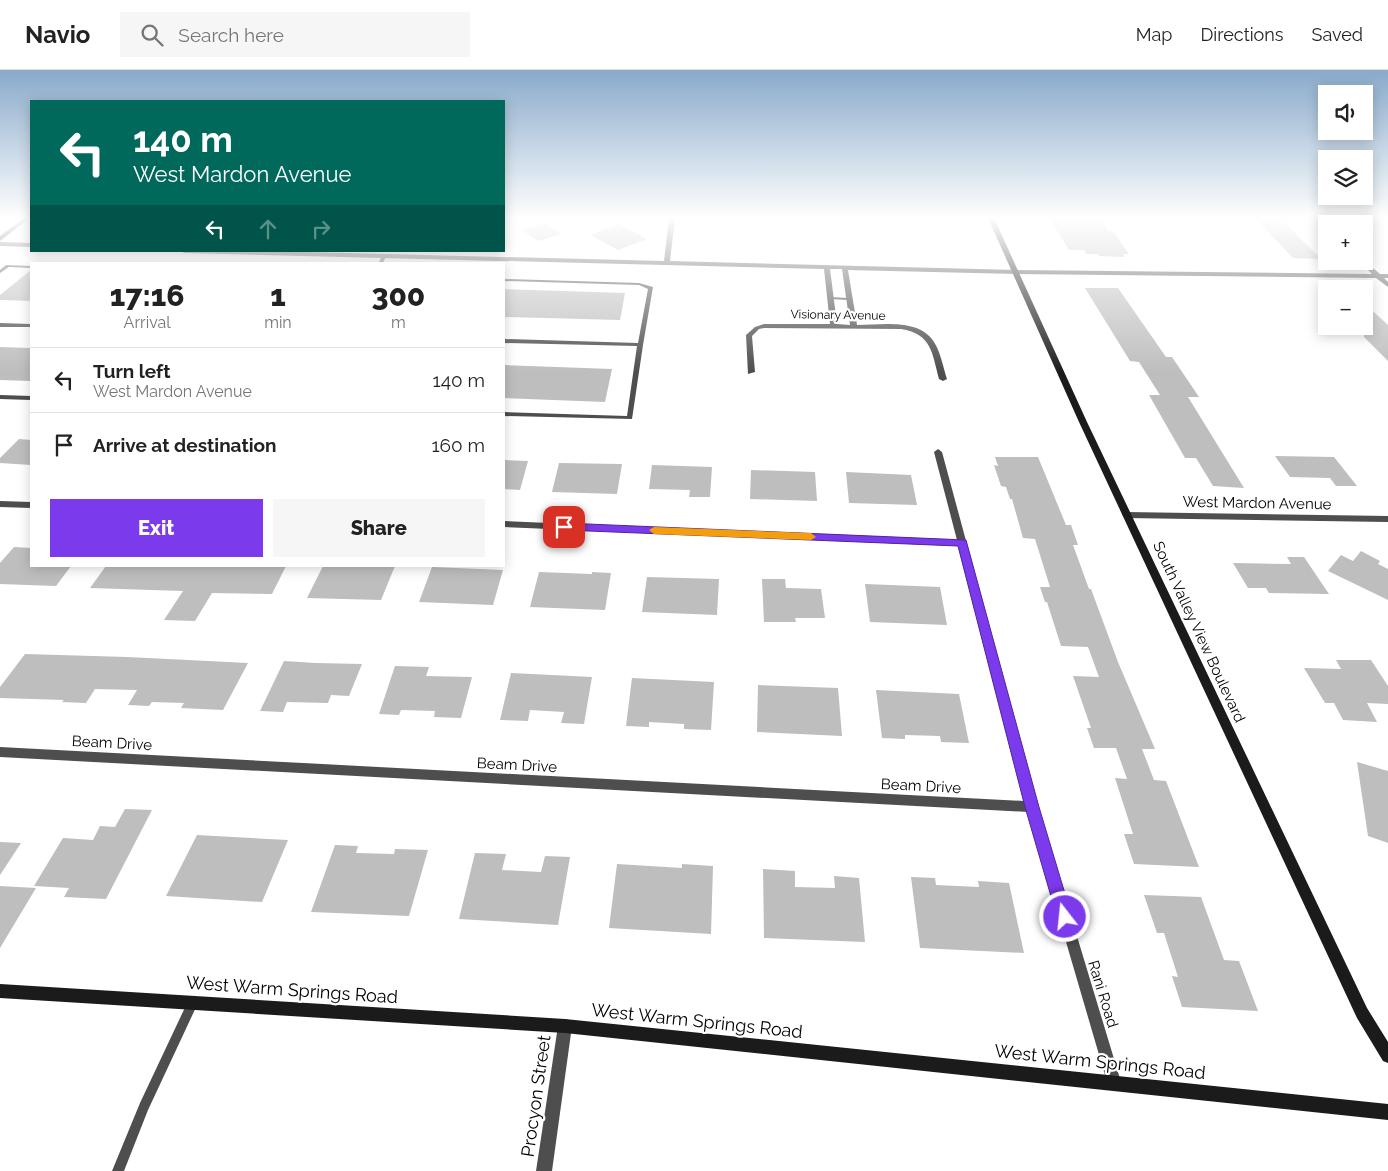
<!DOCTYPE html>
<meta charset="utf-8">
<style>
body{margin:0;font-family:Raleway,sans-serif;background:#f6f6f6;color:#222;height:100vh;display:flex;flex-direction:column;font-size:19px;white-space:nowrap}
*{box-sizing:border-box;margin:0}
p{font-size:16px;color:#767676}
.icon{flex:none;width:28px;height:28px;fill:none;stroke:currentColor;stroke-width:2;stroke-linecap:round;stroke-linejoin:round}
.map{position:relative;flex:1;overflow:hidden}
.panel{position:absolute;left:30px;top:192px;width:475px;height:305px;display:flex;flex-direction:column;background:#fff;border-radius:0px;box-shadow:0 2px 12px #0003}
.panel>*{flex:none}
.top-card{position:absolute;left:30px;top:30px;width:475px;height:152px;border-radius:0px;box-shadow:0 2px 12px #0003;background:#00695c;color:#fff;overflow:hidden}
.tools{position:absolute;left:1318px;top:15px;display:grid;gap:10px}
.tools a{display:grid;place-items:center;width:55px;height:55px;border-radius:0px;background:#fff;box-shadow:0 2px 12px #0003;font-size:25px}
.pin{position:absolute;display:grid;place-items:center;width:42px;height:42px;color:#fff;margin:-21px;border-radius:10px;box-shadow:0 2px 8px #0006}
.me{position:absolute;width:55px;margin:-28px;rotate:344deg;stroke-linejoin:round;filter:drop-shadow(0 0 4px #0008)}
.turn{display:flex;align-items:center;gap:18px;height:105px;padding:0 20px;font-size:22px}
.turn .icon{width:65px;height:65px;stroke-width:2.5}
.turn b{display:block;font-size:35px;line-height:42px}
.lanes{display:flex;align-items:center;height:48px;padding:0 20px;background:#0003;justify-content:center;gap:25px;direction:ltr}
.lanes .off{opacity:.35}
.eta{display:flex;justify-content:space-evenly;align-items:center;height:85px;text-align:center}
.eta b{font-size:30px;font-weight:800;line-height:35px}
.action{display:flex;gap:10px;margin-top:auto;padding:10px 20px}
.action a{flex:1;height:58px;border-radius:0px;background:#7c3aed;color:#fff;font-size:20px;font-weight:800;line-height:58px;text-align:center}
.action a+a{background:#f6f6f6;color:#222}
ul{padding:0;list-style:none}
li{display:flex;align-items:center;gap:15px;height:65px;padding:0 20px;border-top:1px solid #e0e0e0}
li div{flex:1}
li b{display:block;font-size:19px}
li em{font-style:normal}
header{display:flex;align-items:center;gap:30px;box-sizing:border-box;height:70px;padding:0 25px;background:#fff;border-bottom:1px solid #e0e0e0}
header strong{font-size:24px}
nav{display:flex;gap:28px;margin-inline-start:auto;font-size:18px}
.search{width:350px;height:45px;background:#f6f6f6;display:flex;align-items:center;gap:12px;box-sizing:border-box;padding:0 18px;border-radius:0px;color:#767676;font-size:19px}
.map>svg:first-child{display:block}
</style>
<header>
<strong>Navio</strong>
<div class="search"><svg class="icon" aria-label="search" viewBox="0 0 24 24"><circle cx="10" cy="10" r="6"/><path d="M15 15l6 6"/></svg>Search here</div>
<nav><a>Map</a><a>Directions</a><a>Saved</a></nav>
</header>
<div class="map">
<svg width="1388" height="1101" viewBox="0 0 1388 1101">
<rect width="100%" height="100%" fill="#fff"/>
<g fill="#bebebe">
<path d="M1049,148L1100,149L1109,161H1113L1129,184H1123L1125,187L1099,186L1098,184H1086L1084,180H1069Z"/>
<path d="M1255,148H1280L1321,189L1293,188Z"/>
<path d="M545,153L561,164L538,171L522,160Z"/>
<path d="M618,154L647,169L618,180L590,165Z"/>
<path d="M31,200V231L0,230V225Z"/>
<path d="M1085,218H1118L1166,287H1172L1199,327H1188L1244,418L1213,416L1196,388H1185L1149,325H1160L1139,292L1130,291Z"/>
<path d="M504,219L625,223L620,250L504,247Z"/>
<path d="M1364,233L1388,255V291L1364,267Z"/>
<path d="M0,277L31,278V311L0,310Z"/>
<path d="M504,295L612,299L605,332L504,328Z"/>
<path d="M19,369L31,370V395L0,393V388Z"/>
<path d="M1275,386L1334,387L1357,416H1336L1330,408L1290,407Z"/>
<path d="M995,387H1038L1066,455H1071L1078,475H1073L1089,519H1091L1118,592L1155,679H1142L1154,710L1166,711L1199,797L1134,794L1124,764H1133L1115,708L1127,709L1116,678H1094L1087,658H1091L1073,606L1099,607L1088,577L1061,576L1047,532H1045L1040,517H1050L1035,469L1023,468L1012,429H1010L1006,417L1001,416L994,395L998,396Z"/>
<path d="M504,390L528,391L520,420L504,419Z"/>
<path d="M559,393L622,394L617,424L552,422Z"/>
<path d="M652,395L712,397L710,427H689L690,420L649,419Z"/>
<path d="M751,400L815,402L817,431L750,429Z"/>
<path d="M846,402L911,405L917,435L849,433Z"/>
<path d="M14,477L31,478V496H71L56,516L0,514V493Z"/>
<path d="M1361,481L1380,491L1378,494L1388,499V530L1328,501L1341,485L1353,491Z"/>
<path d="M1287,487H1304L1329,524L1269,523L1266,518H1248L1233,493L1291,494Z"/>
<path d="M106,496H286L272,524L212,523L195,551L164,550L183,521L90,518Z"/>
<path d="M323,496H395L381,530L307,528Z"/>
<path d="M432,497L503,500L493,535L419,532Z"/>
<path d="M539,502L592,504V502L611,503L605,540L530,537Z"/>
<path d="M647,507L719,509L717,545L642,542Z"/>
<path d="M762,509H785L786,518L821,519L825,548H795L796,552H764Z"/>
<path d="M865,514L940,517L947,555L870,552Z"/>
<path d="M25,584L127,587L248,593L223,640L181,638L184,633L152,632L149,636L128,635L137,620L95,619L86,633L62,632L64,630L0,628V617Z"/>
<path d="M1336,590H1371L1388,616V634L1367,633L1377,652L1343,650L1334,633H1325L1304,598L1341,599Z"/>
<path d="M284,591L316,593L362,594L349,626L331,625L328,633L287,632L283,642L260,641Z"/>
<path d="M395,596L429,597L426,606L472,607L461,648L434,647L435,641L401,640L399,645L379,644Z"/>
<path d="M511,603L592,607L584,654L561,653L564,642L530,640L528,651L500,650Z"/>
<path d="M632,608L714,612L711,660L684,659V654L649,652V657L626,656Z"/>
<path d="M758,615L838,618L842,666L757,662Z"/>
<path d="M876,620L959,624L969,673L941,672L940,666L905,665V669L882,668Z"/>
<path d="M1357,692L1388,701V773L1368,766Z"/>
<path d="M125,739L152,740L106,829L64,827L69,818L34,816L63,768L93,770L100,756L115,757Z"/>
<path d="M197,765L288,770L262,832L166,826Z"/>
<path d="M0,772L21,773L0,805Z"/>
<path d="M335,775L358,776L356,783L394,784L395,779L428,780L409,846L311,842Z"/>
<path d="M475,783L506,784L502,800L541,802L545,786L570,787L558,855L459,849Z"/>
<path d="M617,794L682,798V794L713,796L711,864L609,858Z"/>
<path d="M763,799L795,801V817L835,818L834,806L859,808L865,872L764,868Z"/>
<path d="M911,807L935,808L936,815L979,817L978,811L1009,813L1024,883L920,878Z"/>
<path d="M0,816L36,818L0,878Z"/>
<path d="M1144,825L1201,827L1224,890L1239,891L1258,941L1182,937L1172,906L1178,907L1164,863H1157Z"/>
</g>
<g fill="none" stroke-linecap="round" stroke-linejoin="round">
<g fill="#4e4e4e" fill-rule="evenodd">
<path d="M382,186L386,187L382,194H378Z"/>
<path d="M6,195L31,196V198L9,197L0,203V200Z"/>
<path d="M504,209L639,213L653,217L643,275L632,349L504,346V342L627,346L637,276L504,273V269L638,273L648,219L639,215L504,211Z"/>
<path d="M828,227L849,228L851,229L849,230L830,229H828Z"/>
<path d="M0,253L31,254V257H0Z"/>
<path d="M0,325L31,326V330L0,329Z"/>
<path d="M193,928L197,929L198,933L148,1040L124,1101H112L140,1033L189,929Z"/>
</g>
<g fill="#4e4e4e" fill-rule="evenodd">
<path d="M582,148H588V149L585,151Z"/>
<path d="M669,148H675L670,191L1017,200L1372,204L1359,191H1364V190L1380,204H1388V208H1384L1388,212V217L1376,208L1017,204L848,200L857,255C881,255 919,248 934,272C941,283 943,297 947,309L943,311L939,309C932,283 932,264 901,259L764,258L759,259L752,266L755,302L748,304L746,265L755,257L764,254H830L824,199L184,183L181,181H266L664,191ZM830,199H842L850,255L837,254Z"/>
<path d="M1311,148H1317L1326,156V161Z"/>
<path d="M0,172L31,173V177L0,176Z"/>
<path d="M938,379L942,382L1038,737L1121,1012L1119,1017L1114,1019L1109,1017L1107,1012L1028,742L0,687V677L1024,731L958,476L504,457V451L957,470L934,382Z"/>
<path d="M0,431L31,432V438L0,437Z"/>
<path d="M1126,442L1388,446V452L1126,448L1122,445Z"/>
<path d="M565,949L570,951L572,956L552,1101H536L558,956L560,951Z"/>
</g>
<g fill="#1b1b1b" fill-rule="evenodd">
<path d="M24,148H30L0,171V166Z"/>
<path d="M988,148H994L1087,352L1367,938L1388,972V993L1383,991L1357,948L1079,352Z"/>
<path d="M0,914L565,949L1388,1034V1050L565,963L0,928Z"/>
</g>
</g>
<linearGradient id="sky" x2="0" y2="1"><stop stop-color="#89aaca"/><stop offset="0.49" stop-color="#fff"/><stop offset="1" stop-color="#fff" stop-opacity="0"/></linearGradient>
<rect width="1388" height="302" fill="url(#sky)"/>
<path fill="#7c3aed" stroke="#51269a" d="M564,453L966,470L1039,737L1072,847L1070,852L1065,855L1059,852L1057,847L1025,737L958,476L564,460L558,457Z"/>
<path fill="#f59e0b" d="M654,457L811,463L816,467L811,470L654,464L649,460Z"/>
<g text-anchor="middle" stroke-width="4.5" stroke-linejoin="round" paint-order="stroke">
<g font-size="12" fill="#000" stroke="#fff">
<text transform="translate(838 245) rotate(1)" y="4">Visionary Avenue</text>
</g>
<g font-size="15" fill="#000" stroke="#fff">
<text transform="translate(1257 433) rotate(1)" y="5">West Mardon Avenue</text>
<text transform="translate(1199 562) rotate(65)" y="5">South Valley View Boulevard</text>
<text transform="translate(112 673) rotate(3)" y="5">Beam Drive</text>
<text transform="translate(517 695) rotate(3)" y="5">Beam Drive</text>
<text transform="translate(921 716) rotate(3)" y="5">Beam Drive</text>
<text transform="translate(1103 924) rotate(73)" y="5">Rani Road</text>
</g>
<g font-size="18" fill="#000" stroke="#fff">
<text transform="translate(292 920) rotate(4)" y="6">West Warm Springs Road</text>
<text transform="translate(697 951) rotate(6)" y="6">West Warm Springs Road</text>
<text transform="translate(1100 992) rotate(6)" y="6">West Warm Springs Road</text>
<text transform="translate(536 1026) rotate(-82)" y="6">Procyon Street</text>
</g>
</g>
</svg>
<div class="tools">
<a><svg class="icon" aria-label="sound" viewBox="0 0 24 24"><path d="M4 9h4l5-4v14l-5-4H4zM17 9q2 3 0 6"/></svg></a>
<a><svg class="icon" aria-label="layers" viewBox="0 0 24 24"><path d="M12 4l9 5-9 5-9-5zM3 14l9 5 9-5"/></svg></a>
<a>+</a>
<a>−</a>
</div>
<div class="pin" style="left:564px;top:457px;background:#d93025"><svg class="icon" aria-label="arrive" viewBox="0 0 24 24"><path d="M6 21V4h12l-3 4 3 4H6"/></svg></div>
<svg class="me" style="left:1065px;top:847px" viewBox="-20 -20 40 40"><circle r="17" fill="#7c3aed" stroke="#fff" stroke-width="3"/><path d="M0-11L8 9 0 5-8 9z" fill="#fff"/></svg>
<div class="top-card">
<div class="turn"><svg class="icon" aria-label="left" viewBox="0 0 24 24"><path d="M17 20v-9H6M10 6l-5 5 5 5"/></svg><div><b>140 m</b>West Mardon Avenue</div></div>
<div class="lanes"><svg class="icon" aria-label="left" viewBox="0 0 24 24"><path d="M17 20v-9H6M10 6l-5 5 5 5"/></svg><svg class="icon off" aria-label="ahead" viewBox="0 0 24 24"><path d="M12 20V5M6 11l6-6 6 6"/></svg><svg class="icon off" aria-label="right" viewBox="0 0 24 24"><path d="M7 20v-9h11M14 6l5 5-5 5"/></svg></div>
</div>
<section class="panel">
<div class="eta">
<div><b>17:16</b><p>Arrival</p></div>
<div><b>1</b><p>min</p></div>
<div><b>300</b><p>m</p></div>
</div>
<ul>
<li><svg class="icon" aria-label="left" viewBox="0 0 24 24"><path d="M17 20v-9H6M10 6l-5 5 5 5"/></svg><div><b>Turn left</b><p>West Mardon Avenue</p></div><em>140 m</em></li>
<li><svg class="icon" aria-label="arrive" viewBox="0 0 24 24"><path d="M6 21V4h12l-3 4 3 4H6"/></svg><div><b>Arrive at destination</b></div><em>160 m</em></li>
</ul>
<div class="action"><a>Exit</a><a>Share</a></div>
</section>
</div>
